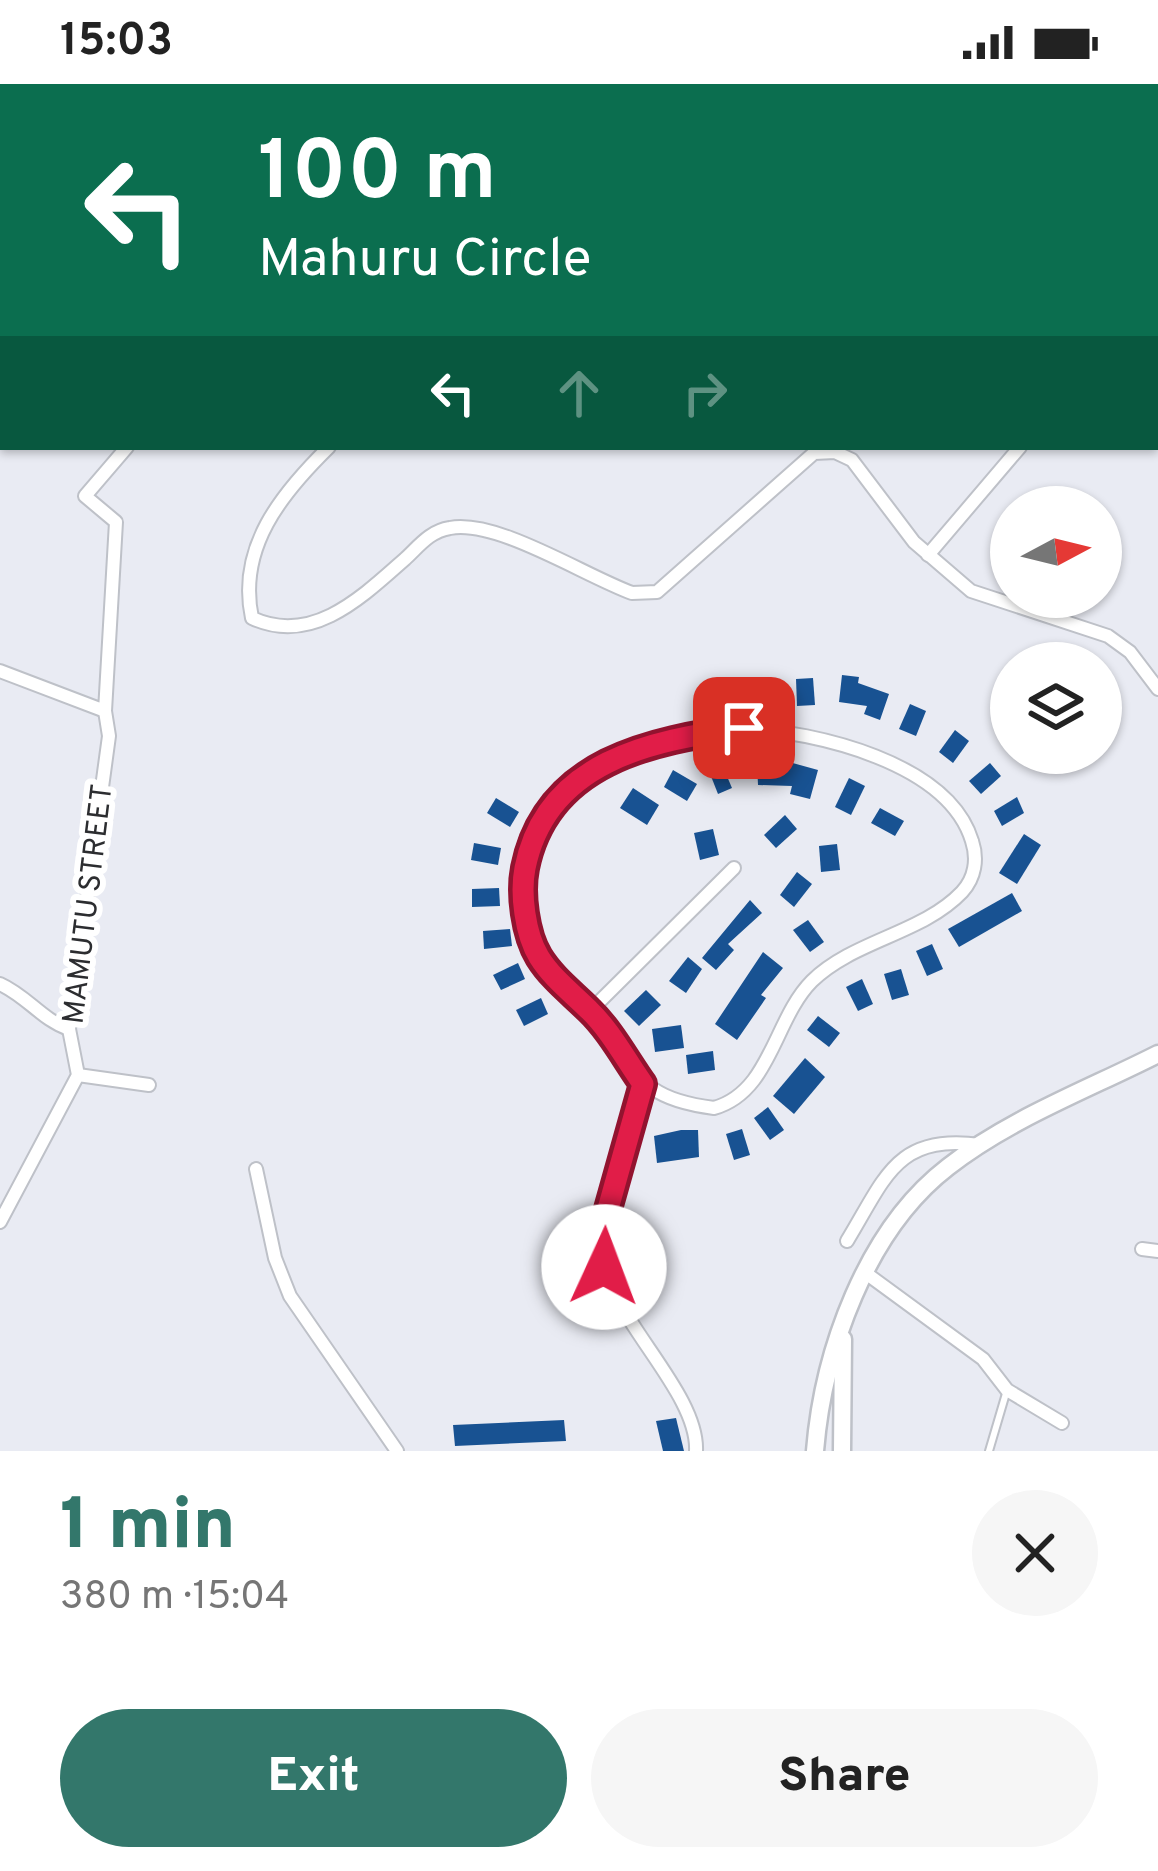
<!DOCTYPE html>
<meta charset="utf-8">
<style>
body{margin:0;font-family:Overpass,sans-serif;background:#f6f6f6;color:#222;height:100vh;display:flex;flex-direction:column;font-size:45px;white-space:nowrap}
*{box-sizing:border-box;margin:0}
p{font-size:39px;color:#767676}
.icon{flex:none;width:66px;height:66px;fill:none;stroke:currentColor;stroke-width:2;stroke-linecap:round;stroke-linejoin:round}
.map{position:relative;height:1367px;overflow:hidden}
.side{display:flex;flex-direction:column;background:#fff;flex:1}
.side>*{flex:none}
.hud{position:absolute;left:0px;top:0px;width:1158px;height:366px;box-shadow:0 3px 9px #0004;background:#0b6e4f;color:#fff;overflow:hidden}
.needle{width:78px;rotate:83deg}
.controls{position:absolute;left:990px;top:402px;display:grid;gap:24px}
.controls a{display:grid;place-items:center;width:132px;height:132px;border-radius:50%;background:#fff;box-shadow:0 3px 9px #0004;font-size:60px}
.pin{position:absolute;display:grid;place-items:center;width:102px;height:102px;color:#fff;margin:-51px;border-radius:24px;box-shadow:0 6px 18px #0006}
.me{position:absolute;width:132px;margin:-66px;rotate:2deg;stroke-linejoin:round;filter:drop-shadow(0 0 9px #0008)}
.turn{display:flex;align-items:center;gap:42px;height:252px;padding:0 60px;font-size:54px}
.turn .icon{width:156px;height:156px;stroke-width:2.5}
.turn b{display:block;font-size:84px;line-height:102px}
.lanes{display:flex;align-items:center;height:114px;padding:0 60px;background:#0003;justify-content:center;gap:60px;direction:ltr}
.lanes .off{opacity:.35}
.round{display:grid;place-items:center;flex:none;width:126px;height:126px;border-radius:63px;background:#f6f6f6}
.summary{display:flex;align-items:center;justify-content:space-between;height:204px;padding:0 60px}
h1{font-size:72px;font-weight:800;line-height:90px;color:#33776b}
.cta{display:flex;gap:24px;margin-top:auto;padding:24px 60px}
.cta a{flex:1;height:138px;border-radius:72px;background:#33776b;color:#fff;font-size:48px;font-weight:800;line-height:138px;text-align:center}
.cta a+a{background:#f6f6f6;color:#222}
.status{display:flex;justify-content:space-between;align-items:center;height:84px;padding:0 60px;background:#fff;direction:ltr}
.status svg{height:33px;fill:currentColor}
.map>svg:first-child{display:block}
</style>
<div class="status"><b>15:03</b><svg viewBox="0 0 49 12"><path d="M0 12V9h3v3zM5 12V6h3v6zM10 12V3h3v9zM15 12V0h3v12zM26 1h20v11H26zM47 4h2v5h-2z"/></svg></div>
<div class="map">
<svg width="1158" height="1367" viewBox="0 0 1158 1367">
<rect width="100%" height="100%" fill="#e9ebf3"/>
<g fill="#185292">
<path d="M842,591L859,593L858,599L889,610L880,636L864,630L867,622L839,618Z"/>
<path d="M813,594L815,621L797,622L796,595Z"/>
<path d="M774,597L775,625L758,626L756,599Z"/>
<path d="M910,620L926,627L916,652L899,645Z"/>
<path d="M955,646L969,657L953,679L939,668Z"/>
<path d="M720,676L732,704L718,710L707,682Z"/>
<path d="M789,678L818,686L810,715L790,710L792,702L758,701L757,679Z"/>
<path d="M990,679L1001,692L981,710L969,697Z"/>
<path d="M673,686L697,700L687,717L664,703Z"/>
<path d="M849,694L865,702L851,731L835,723Z"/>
<path d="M633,704L659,721L647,741L620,724Z"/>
<path d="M1017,713L1024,729L1002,742L994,727Z"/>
<path d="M496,714L519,728L510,743L487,729Z"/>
<path d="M880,724L904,737L895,752L871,739Z"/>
<path d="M785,731L797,745L776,764L764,751Z"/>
<path d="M713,745L719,771L700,776L694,749Z"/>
<path d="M1024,750L1041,761L1017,800L999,789Z"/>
<path d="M474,759L501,764L498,781L471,776Z"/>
<path d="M837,760L840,786L821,788L819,762Z"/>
<path d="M797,788L812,800L794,823L780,811Z"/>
<path d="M499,804L500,822L472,823V805Z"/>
<path d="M1012,809L1022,827L959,863L948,845Z"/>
<path d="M750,816L762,829L728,860L734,866L716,886L702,874Z"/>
<path d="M808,836L824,858L810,868L793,846Z"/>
<path d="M510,845L512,862L484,865L483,847Z"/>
<path d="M932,860L943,885L927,892L916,867Z"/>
<path d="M763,868L783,884L761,911L766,914L737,956L715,940Z"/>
<path d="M688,873L702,885L686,909L669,897Z"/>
<path d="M518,879L525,895L501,906L493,891Z"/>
<path d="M901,885L909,911L892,916L884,890Z"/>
<path d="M862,895L873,920L858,927L846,903Z"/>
<path d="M646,906L661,921L639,942L624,927Z"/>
<path d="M541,914L548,930L524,942L516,926Z"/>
<path d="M818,932L840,949L829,963L807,946Z"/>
<path d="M681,941L684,964L655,968L652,945Z"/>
<path d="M713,967L715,986L688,990L686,971Z"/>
<path d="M805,974L825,993L794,1030L773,1012Z"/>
<path d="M768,1023L784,1046L770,1056L754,1034Z"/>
<path d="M742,1045L750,1071L734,1076L726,1050Z"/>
<path d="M681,1046H698L699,1073L657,1079L654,1052Z"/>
<path d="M676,1334L684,1367H663L656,1337Z"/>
<path d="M564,1336L566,1357L455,1362L453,1341Z"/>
</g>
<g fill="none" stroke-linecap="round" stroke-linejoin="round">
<g stroke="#bec1c8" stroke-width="10">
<path id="service" d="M989,1367L1007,1306"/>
</g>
<g stroke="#bec1c8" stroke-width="16">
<g id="minor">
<path d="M361,0L365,3"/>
<path d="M589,0L590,3"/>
<path d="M809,0V3"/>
<path d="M0,1L3,4"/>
<path d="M520,3L525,0"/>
<path d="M0,57L3,54"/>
<path d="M1155,208L1158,204"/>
<path d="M0,274L3,277"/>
<path d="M0,309L3,305"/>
<path d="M329,363C281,410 237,464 252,534C312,562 362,513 405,475C419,462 430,447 450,444C497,435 585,492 632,509L657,508L814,369L835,368L852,376L914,458L971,507L1108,552L1130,568L1158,605"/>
<path d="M928,471L1020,363"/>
<path d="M0,587L105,627L116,438L85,412L127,363"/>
<path d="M744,644C815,648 948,678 972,757C978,775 975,794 962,808C922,850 854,856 812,897C774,935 771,1008 714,1024C627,1013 641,980 591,927C573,909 555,895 540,874C526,852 520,810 525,785C545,678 649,655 744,644Z"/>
<path d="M0,900C27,912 42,936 69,945"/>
<path d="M590,927L734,784"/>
<path d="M78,991L149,1001"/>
<path d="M643,1000C628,1049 600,1108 600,1160C600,1226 699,1305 696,1367"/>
<path d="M256,1085L275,1174L290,1212L397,1367"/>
<path d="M0,1138L78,991L69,945L109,652L105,627"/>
<path d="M847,1157C885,1095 896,1049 980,1061"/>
<path d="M1142,1165L1158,1167"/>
<path d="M867,1190L983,1275L1007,1306L1062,1339"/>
</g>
</g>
<g stroke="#bec1c8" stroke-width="21">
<g id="secondary">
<path d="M815,1367C823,1268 866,1146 948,1083C1009,1035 1089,1005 1158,970"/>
<path d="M842,1367L843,1255"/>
</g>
</g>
<use href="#service" stroke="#fff" stroke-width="6"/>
<use href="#minor" stroke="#fff" stroke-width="12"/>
<use href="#secondary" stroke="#fff" stroke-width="16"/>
</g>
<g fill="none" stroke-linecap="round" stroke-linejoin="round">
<g stroke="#92132f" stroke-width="30">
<path id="route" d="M604,1183L599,1157L643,1000C626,976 610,946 589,926C572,909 552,894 539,873C525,850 520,809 525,784C546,678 650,656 744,644"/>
</g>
<use href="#route" stroke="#e11d48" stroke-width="21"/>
</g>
<g text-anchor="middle" stroke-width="12" stroke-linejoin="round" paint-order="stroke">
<g font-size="30" fill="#2c2d30" stroke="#fff">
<text transform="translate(87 820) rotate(-83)" y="10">MAMUTU STREET</text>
</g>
</g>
</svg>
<div class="controls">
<a><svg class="needle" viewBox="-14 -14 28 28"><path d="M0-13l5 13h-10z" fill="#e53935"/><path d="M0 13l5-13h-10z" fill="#767676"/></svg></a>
<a><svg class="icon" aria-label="layers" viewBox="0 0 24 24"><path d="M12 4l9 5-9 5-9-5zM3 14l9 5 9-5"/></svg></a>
</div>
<div class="pin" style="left:744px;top:644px;background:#d93025"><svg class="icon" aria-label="arrive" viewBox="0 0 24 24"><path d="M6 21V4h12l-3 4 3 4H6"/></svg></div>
<svg class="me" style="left:604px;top:1183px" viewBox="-20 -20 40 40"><circle r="19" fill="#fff"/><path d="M0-13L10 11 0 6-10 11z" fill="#e11d48"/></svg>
<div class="hud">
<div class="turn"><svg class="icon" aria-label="left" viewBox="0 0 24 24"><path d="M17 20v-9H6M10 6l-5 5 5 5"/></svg><div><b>100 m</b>Mahuru Circle</div></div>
<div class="lanes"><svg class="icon" aria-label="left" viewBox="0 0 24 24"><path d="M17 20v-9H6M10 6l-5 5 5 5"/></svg><svg class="icon off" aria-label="ahead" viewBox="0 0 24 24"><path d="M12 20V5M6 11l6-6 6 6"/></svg><svg class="icon off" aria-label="right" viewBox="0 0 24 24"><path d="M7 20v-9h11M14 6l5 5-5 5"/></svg></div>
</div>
</div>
<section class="side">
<div class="summary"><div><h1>1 min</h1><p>380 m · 15:04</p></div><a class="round"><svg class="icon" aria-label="close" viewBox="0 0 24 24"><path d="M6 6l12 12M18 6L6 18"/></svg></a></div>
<div class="cta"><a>Exit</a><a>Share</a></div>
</section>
